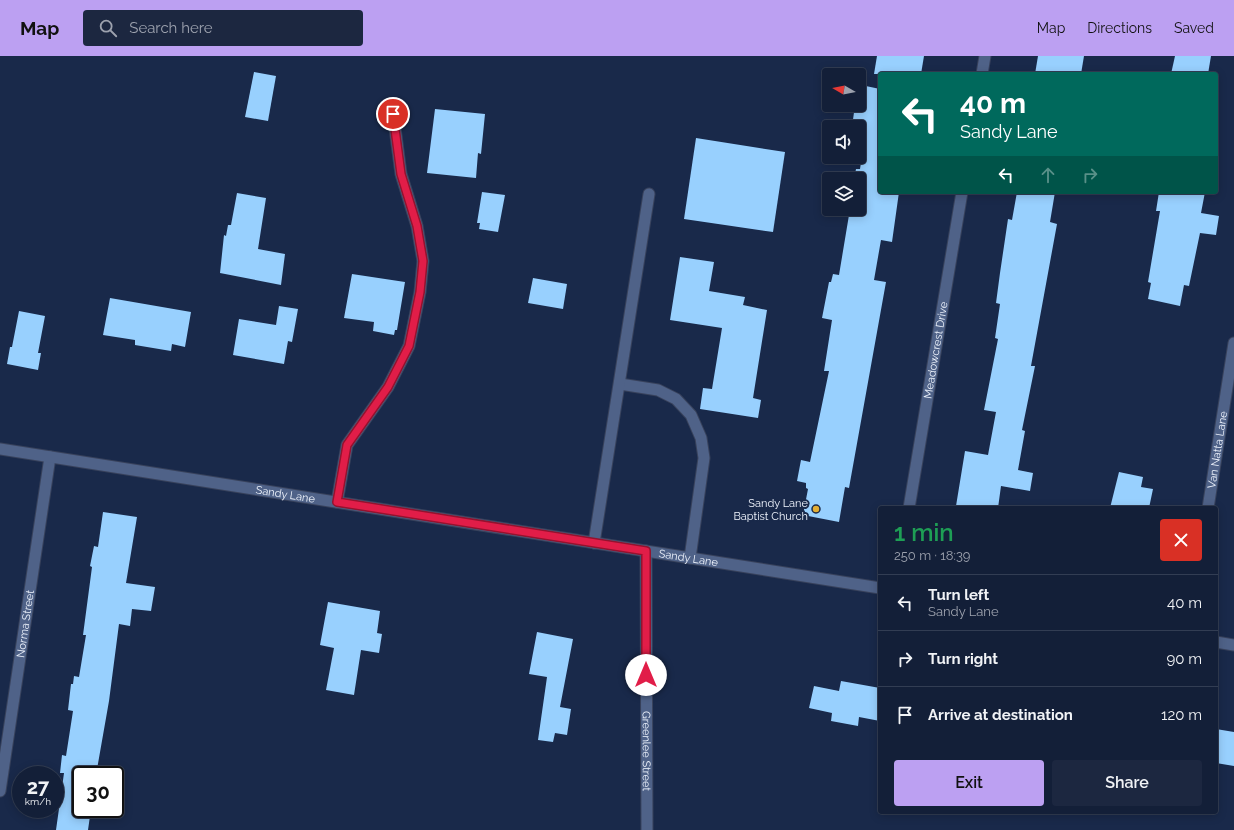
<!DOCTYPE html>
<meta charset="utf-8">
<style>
body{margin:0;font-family:Raleway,sans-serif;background:#1c2740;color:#f1f3f6;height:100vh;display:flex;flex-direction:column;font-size:15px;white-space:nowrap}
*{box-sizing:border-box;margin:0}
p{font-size:13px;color:#9da2ae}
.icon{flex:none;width:22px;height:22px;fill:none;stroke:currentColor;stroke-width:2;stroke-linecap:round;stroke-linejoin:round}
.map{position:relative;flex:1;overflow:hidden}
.details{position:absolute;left:878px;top:450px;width:340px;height:308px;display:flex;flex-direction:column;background:#131f38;border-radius:4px;box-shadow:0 2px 10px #0003,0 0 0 1px #323d53}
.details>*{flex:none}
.top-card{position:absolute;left:878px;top:16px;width:340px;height:122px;border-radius:4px;box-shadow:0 2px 10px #0003,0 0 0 1px #323d53;background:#00695c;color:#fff;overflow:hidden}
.needle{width:26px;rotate:279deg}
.controls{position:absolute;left:822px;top:12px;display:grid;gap:8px}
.controls a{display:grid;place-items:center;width:44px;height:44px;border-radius:4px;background:#131f38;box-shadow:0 2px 10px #0003,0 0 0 1px #323d53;font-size:20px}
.speed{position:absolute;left:12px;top:710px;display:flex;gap:8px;font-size:20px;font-weight:700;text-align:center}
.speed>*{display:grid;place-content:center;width:52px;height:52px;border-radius:50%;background:#131f38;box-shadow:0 2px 10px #0003,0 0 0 1px #323d53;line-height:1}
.speed small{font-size:10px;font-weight:400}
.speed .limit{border:2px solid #111;border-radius:6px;background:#fff;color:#111}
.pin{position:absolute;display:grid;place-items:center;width:34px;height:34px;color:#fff;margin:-17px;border:2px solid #fff;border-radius:50%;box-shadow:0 1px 4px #0007}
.me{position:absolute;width:44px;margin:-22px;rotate:0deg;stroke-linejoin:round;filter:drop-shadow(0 0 3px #0008)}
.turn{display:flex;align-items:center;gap:14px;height:84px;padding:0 16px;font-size:18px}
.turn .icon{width:52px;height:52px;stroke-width:2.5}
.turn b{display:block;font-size:28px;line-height:34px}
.lanes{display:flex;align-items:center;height:38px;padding:0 16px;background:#0003;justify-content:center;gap:20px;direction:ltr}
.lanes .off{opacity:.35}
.round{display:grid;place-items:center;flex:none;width:42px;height:42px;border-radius:4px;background:#1c2740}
.head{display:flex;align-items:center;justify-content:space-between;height:68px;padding:0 16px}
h1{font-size:24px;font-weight:600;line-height:30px;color:#1e9e55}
.primary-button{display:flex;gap:8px;margin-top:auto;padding:8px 16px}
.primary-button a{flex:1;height:46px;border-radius:4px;background:#bca0f2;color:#111;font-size:16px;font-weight:600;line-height:46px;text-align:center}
.primary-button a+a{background:#1c2740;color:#f1f3f6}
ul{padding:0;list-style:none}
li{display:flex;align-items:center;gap:12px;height:56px;padding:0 16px;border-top:1px solid #323d53}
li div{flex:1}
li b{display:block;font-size:15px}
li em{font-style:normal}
header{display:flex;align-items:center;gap:24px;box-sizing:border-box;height:56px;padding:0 20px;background:#bca0f2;color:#111}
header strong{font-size:19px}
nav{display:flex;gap:22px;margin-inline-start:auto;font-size:14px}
.search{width:280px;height:36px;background:#1c2740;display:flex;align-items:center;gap:10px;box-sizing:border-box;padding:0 14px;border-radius:4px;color:#9da2ae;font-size:15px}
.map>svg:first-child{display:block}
</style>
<header>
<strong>Map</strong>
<div class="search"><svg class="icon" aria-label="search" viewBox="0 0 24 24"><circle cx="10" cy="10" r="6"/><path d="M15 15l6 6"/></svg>Search here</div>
<nav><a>Map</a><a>Directions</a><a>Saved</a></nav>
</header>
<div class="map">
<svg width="1234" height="774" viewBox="0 0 1234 774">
<rect width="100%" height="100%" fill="#19294a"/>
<g fill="#98d0fe">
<path d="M877,0H924L921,18H874Z"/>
<path d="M1038,0H1084L1081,18H1035Z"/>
<path d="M1175,0H1211L1208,18H1171Z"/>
<path d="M254,16L276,20L268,65L245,61Z"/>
<path d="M861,29L880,33V136H899L892,186L881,184L874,224L886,226L849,432L845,431L839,466L803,459L808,433L806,432V427L797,425L801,404L810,406L829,315H824L832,264L822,262L829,226H831L833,218L839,219L850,153H859V123H854L856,113H860L866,76L859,75V71H852L855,49H859Z"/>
<path d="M435,53L485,58L481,98L478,97L476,122L427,117Z"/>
<path d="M696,82L785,96L773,176L684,163Z"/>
<path d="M482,136L505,139L498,176L479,173L480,167H477Z"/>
<path d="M1017,136H1055L1050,166L1057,168L1031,310H1035L1022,374L1025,375L1018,414L1033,417L1030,435L1001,430L998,452H958V450H956L965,395L988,399L996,356L984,354L998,283L995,282L1000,248L996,247L1000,217L1008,163L1012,164Z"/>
<path d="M1159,136H1205L1201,157L1219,160L1216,179L1200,177L1189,230L1184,229L1180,250L1148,243L1151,227L1148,226L1160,155H1156Z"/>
<path d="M237,137L266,142L258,193L285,198L281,229L220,217L224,179L226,180L228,169H231Z"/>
<path d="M680,201L714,206L709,235L745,241L743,249L767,254L753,342L761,344L758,362L700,353L703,332L712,333L722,272L670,264Z"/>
<path d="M352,218L405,226L397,274H395L394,279L373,275L374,266L344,262Z"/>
<path d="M533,222L567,228L563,253L528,247Z"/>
<path d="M110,242L191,256L185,291L172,288L171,295L135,289V284L103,279Z"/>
<path d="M279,250L298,253L292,286L288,285L284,308L233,299L239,263L276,269Z"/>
<path d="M19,255L45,260L38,297H41L38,314L7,308L10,291H12Z"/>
<path d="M1119,416L1143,421L1141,431L1153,433L1149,452H1110Z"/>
<path d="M103,456L137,461L126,527L155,531L151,555L132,553L130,570L119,568L109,645L96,719H81V753H91L88,774H56L64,717H60L62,699L66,700L73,655L68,654L71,628H73L74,620L79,621L86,579H83L92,511L90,510L94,490L98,491Z"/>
<path d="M328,546L380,555L377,577L382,578L379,597L361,594L354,639L326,634L334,592L320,589Z"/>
<path d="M537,576L573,583L560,651L571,653L567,679L555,677L553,686L538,684L547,621L529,618Z"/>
<path d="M841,625L880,632V665L859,661L858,670L831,665L832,657L809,652L814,630L839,635Z"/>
<path d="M1216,673L1234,676V710L1216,707Z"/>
</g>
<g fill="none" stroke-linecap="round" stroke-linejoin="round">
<g stroke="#38425c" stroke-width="13">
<g id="service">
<path d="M620,328L658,334L676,343L691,359L701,382L704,402L690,502"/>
<path d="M337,446L347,389L388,331L409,290L420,236L423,205L417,170L401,118L393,57"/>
<path d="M594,487L649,138"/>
</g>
</g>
<g stroke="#38425c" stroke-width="13">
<g id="minor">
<path d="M982,18L985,0"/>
<path id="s1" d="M909,452L962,136"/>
<path id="s2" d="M1208,452L1234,287"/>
<path id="s3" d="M646,495L647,774"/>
<path id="s4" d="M0,735L50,401"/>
</g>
</g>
<g stroke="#38425c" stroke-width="13">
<g id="tertiary">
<path id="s5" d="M0,393L880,532"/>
<path d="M1216,586L1234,589"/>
</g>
</g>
<use href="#service" stroke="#4f6288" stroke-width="11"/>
<use href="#minor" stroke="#4f6288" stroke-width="11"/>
<use href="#tertiary" stroke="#4f6288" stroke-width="11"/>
</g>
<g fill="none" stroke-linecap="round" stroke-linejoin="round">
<g stroke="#92132f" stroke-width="10">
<path id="route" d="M393,58L401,118L417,170L423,205L420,236L409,290L388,331L347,389L337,446L646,495V619"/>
</g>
<use href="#route" stroke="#e11d48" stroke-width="7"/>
</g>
<circle fill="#e3ae34" stroke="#19294a" stroke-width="1.5" cx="816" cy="453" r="4"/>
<g text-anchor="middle" stroke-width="4" stroke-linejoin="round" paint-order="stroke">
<g font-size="11" fill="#eff4fd" stroke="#19294a">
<text dy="4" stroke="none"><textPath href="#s1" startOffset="160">Meadowcrest Drive</textPath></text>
<text dy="4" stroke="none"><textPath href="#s2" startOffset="59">Van Natta Lane</textPath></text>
<text dy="4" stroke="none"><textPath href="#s5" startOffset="289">Sandy Lane</textPath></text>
<text dy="4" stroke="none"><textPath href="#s5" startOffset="697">Sandy Lane</textPath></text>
<text dy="4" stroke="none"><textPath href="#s4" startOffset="169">Norma Street</textPath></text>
<text dy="4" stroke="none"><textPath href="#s3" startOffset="200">Greenlee Street</textPath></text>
</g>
<g font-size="11" fill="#eff4fd" stroke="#19294a" text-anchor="end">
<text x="808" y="451">Sandy Lane<tspan x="808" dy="13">Baptist Church</tspan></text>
</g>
</g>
</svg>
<div class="controls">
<a><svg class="needle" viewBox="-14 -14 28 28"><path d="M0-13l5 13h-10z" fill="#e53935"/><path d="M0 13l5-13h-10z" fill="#9da2ae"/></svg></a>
<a><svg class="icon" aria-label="sound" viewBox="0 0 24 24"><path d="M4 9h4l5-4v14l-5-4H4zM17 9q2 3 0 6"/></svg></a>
<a><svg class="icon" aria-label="layers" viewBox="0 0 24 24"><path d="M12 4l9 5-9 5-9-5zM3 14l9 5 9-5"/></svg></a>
</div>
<div class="speed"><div>27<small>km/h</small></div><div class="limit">30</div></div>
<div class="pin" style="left:393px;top:58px;background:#d93025"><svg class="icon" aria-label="arrive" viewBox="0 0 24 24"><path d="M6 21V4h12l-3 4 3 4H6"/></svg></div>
<svg class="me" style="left:646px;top:619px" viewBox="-20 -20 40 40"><circle r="19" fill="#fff"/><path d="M0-13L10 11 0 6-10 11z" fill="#e11d48"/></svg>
<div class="top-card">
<div class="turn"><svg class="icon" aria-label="left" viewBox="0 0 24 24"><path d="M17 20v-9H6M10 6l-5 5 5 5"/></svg><div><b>40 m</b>Sandy Lane</div></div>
<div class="lanes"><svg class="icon" aria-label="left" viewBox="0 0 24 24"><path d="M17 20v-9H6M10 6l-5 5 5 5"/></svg><svg class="icon off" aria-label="ahead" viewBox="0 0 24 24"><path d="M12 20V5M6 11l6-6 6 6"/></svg><svg class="icon off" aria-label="right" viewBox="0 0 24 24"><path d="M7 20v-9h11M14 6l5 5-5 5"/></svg></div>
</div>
<section class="details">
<div class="head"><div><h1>1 min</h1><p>250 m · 18:39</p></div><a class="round" style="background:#d93025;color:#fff"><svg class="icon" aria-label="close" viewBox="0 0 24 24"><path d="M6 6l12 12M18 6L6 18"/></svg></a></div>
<ul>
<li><svg class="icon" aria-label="left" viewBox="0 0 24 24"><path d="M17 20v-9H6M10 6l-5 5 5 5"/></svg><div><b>Turn left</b><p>Sandy Lane</p></div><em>40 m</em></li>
<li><svg class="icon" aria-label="right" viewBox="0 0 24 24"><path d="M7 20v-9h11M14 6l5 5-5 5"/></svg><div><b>Turn right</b></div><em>90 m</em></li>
<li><svg class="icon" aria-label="arrive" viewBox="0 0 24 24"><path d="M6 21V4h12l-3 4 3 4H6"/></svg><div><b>Arrive at destination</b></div><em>120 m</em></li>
</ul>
<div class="primary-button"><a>Exit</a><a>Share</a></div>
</section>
</div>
